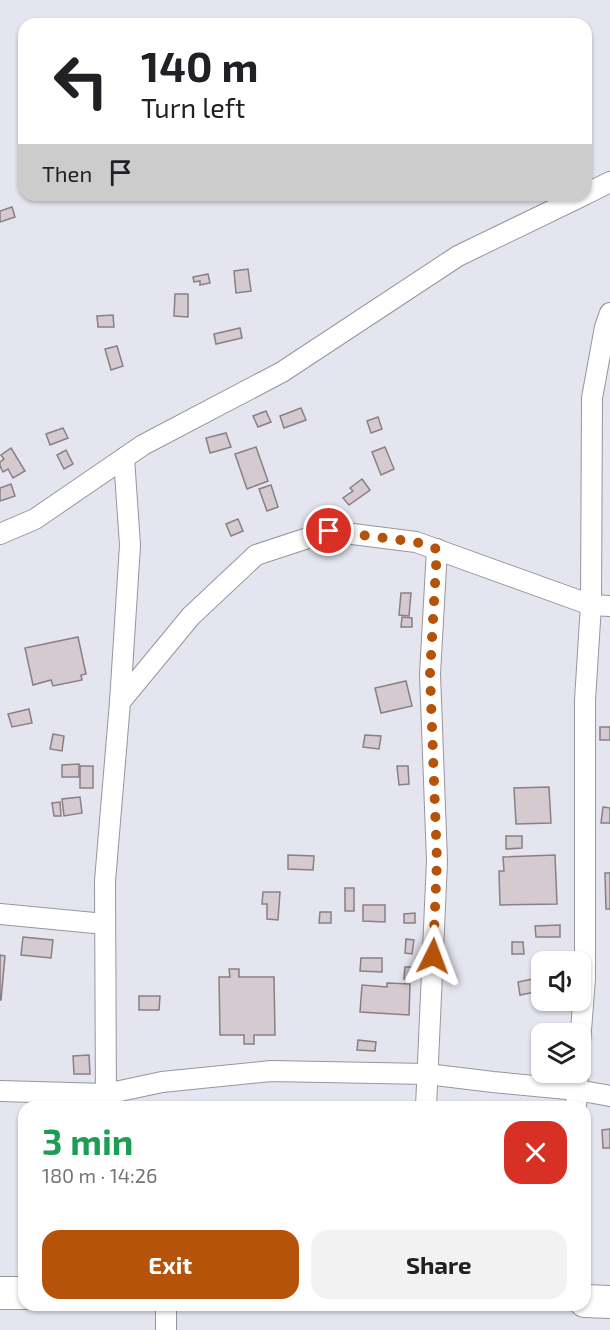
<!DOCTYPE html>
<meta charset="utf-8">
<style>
body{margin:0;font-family:"Exo 2",sans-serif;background:#f2f2f2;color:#202124;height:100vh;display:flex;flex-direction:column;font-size:22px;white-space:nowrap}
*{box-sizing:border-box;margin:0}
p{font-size:20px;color:#757577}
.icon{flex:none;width:33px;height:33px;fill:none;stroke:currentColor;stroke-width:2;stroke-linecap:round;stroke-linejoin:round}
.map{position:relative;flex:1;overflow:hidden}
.drawer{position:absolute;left:18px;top:1101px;width:573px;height:210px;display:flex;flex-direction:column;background:#fff;border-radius:18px;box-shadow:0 2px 4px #0004}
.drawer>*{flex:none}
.top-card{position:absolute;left:18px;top:18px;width:574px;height:183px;border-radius:18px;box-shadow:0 2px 4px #0004;background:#fff;color:#202124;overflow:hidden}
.buttons{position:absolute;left:531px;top:951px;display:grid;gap:12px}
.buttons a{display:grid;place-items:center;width:60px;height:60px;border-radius:12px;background:#fff;box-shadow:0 2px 4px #0004;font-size:30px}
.pin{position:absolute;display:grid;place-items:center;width:51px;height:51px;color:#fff;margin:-26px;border:3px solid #fff;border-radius:50%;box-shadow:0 2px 6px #0007}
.me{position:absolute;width:66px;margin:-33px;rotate:3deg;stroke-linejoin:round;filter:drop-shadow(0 0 4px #0008)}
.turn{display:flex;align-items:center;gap:21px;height:126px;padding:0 24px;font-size:27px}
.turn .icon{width:78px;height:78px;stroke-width:2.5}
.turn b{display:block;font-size:42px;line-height:51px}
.then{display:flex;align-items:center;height:57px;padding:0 24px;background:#0003;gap:12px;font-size:22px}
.round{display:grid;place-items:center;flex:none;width:63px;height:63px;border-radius:18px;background:#f2f2f2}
.headline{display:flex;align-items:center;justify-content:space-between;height:102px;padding:0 24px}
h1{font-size:36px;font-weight:700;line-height:45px;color:#1e9e55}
.button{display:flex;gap:12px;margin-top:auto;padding:12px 24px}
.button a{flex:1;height:69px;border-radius:18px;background:#b45309;color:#fff;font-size:24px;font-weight:700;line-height:69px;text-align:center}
.button a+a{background:#f2f2f2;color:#202124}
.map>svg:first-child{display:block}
</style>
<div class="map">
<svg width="610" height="1330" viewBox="0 0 610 1330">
<rect width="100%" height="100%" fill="#e5e5f0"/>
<g fill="#d6cad1" stroke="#897f85" stroke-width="1.5">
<path d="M12,207L15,217L0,222V211Z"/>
<path d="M248,269L251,291L236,293L234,271Z"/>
<path d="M208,274L210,283L200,285V281L194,282L193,277Z"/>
<path d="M175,294H188V317L174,316Z"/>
<path d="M113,315L114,327H98L97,316Z"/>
<path d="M240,328L242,338L216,344L214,334Z"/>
<path d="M117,346L123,366L111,370L105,349Z"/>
<path d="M301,408L306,420L284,428L280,416Z"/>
<path d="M266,411L271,422L258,427L253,416Z"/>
<path d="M378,417L382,429L371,433L367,421Z"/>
<path d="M63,428L68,438L50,445L46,434Z"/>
<path d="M226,433L231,447L210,453L206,438Z"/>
<path d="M256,447L268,481L247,489L235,454Z"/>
<path d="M385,447L394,469L381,475L372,452Z"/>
<path d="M11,448L25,471L13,478L8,469L3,472L0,466V462L4,459L1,455Z"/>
<path d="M66,450L73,464L64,469L57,455Z"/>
<path d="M362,479L370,490L349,505L343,498L353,491L350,488Z"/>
<path d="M11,484L15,496L0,501V488Z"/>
<path d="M271,485L278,507L267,511L259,489Z"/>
<path d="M238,519L243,531L231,536L226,524Z"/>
<path d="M401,593H411L409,616L399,615Z"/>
<path d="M402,617L412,618V627H401Z"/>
<path d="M78,637L86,674L81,675L82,680L53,686L51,680L33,685L25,648Z"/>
<path d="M406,681L412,706L381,713L375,688Z"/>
<path d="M29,709L32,723L12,727L8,714Z"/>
<rect x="600" y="727" width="10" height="13"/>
<path d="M53,734L64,736L62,751L50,749Z"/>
<path d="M365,735L381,736L379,749L363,747Z"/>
<path d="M79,764V777H62V765Z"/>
<rect x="80" y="766" width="13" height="22"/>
<path d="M397,766H408L409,784L399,785Z"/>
<path d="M549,787L551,823L516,824L514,788Z"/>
<path d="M80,797L82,813L64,816L62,799Z"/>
<path d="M60,802L61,816H54L52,803Z"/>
<path d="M603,807L610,808V823H601Z"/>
<path d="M506,836H522V848L506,849Z"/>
<path d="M288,855L314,856L313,870L288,869Z"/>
<path d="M555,855L557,904L500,905L499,871H504L503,857Z"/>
<path d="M605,873H610V909H606Z"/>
<rect x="345" y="888" width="9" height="23"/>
<path d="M263,892H280L278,920L267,919V904H262Z"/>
<path d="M363,905H385V922L363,921Z"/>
<path d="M320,912H331V923H319Z"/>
<path d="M415,913V923H404V914Z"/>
<path d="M560,925V937H536L535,926Z"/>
<path d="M23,937L53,940L51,958L21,955Z"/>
<path d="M406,939L414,940L412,954L405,953Z"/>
<path d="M512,942H523L524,954H512Z"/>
<path d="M0,955L5,956L1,1000H0Z"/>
<path d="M361,958H382V972L360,971Z"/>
<path d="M405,967H414L413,979H404Z"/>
<path d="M229,969H239V977H274L275,1035H254V1044H244V1035H220L219,977H230Z"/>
<path d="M537,978L540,991L520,995L518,982Z"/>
<path d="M387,983L410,984L409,1015L360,1012L362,985L387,987Z"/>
<path d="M139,996H160L159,1010H139Z"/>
<path d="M358,1040L376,1042L375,1051L357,1050Z"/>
<path d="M89,1055L90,1074H74L73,1056Z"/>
<path d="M610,1129V1148H603L602,1130Z"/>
</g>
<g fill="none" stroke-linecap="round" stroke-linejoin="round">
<g stroke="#9696a0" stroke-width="22">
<g id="minor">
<path d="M586,194L610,182"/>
<path d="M0,534L35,519L143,445L282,372L458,256L584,195"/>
<path d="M120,702L191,616L256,555L329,531L416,542L591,605L610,606"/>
<path d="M0,914L105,924"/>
<path d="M580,1043L585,979V700L591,605L592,398L605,327L610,313"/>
<path d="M0,1091L106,1094L162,1082L271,1071L427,1074L493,1082L577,1090L610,1096"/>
<path d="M106,1107L105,881L120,702L130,545L124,458"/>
<path d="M426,1107L437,861L430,674L437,549"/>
<path d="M576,1107L578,1072"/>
<path d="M166,1330V1305"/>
</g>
</g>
<g stroke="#9696a0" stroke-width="34">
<g id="trunk">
<path d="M0,1293H24"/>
<path d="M585,1301L610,1302"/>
</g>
</g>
<use href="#minor" stroke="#fff" stroke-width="20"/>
<use href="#trunk" stroke="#fff" stroke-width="32"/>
</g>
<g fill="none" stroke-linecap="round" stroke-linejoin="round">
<path stroke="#b45309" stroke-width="10" stroke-dasharray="0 18" d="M329,531L416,542L437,549L430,674L437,861L433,956"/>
</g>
</svg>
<div class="buttons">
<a><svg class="icon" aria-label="sound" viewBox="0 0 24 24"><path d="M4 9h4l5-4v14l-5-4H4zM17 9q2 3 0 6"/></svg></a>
<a><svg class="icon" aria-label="layers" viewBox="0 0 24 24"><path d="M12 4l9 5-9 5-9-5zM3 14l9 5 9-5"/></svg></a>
</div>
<div class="pin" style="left:329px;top:531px;background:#d93025"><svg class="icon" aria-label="arrive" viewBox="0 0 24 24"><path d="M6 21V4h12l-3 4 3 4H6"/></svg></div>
<svg class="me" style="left:433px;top:956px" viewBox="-20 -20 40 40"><path d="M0-17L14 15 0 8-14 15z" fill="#b45309" stroke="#fff" stroke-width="4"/></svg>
<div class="top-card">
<div class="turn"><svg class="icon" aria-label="left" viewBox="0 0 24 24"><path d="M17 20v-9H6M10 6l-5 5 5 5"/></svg><div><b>140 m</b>Turn left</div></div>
<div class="then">Then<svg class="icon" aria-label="arrive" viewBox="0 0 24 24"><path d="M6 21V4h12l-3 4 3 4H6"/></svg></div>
</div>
<section class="drawer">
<div class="headline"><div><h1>3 min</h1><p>180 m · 14:26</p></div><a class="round" style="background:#d93025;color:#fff"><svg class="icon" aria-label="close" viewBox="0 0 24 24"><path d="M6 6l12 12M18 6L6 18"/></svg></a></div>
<div class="button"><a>Exit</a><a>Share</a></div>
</section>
</div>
